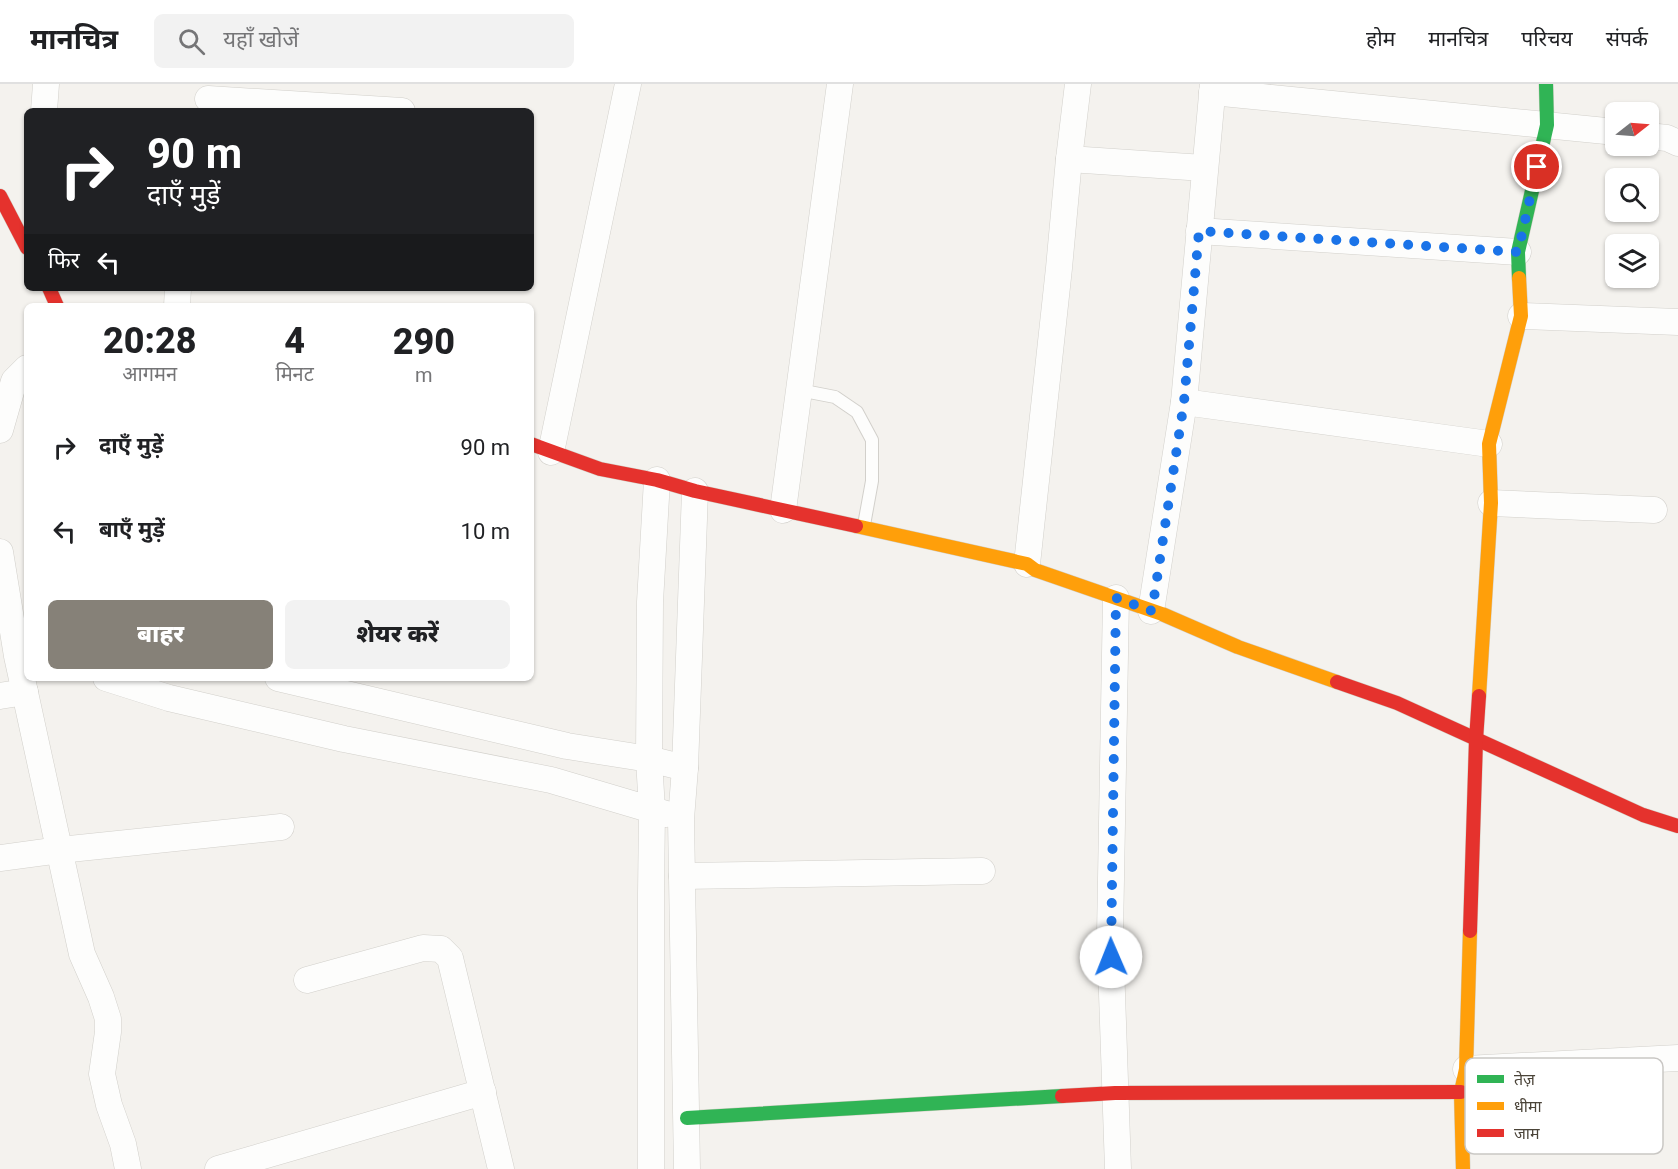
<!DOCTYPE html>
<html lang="hi">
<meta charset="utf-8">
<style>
body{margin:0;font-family:Roboto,"Noto Sans Devanagari",sans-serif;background:#f2f2f2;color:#202124;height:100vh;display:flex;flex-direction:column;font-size:22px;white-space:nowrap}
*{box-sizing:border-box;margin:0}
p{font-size:20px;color:#757577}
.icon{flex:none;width:33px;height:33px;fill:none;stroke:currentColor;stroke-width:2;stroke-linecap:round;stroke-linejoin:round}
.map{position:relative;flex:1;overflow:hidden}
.details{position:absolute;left:24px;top:219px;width:510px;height:378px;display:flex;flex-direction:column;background:#fff;border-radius:9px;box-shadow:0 2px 4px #0004}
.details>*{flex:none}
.top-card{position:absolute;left:24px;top:24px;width:510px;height:183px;border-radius:9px;box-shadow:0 2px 4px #0004;background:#202124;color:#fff;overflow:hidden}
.needle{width:39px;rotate:73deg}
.fabs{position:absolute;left:1605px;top:18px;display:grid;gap:12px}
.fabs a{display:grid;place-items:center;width:54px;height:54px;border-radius:9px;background:#fff;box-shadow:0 2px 4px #0004;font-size:30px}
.pin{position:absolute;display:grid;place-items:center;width:51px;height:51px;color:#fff;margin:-26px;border:3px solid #fff;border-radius:50%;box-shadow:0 2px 6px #0007}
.me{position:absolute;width:66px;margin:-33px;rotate:359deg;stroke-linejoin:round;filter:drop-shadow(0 0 4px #0008)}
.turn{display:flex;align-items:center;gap:21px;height:126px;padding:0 24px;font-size:27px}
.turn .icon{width:78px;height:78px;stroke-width:2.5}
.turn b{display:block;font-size:42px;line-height:51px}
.then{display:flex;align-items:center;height:57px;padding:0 24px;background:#0003;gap:12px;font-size:22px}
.eta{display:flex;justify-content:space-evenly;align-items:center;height:102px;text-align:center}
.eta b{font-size:36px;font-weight:800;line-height:42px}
.button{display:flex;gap:12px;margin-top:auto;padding:12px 24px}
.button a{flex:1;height:69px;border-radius:9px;background:#868178;color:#fff;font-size:24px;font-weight:800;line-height:69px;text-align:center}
.button a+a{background:#f2f2f2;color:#202124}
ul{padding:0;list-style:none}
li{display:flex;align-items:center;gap:18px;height:84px;padding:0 24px}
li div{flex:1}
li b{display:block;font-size:22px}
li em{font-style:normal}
header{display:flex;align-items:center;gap:36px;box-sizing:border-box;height:84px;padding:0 30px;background:#fff;border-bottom:2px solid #e0e0e0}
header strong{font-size:28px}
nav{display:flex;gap:33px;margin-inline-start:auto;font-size:21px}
.search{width:420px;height:54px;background:#f2f2f2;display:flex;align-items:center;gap:15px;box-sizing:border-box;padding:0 21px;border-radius:9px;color:#757577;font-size:22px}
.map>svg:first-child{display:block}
</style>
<header>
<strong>मानचित्र</strong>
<div class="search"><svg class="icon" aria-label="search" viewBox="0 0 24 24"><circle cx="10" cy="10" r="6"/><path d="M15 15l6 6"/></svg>यहाँ खोजें</div>
<nav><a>होम</a><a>मानचित्र</a><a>परिचय</a><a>संपर्क</a></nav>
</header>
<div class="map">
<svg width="1678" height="1085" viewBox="0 0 1678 1085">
<rect width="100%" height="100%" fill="#f4f2ee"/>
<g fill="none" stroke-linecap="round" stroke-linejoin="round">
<g stroke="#d2d0cb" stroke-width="14">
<path id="lane" d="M799,306L835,313L857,328L872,356V397L864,441"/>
</g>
<g stroke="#d2d0cb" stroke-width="27">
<g id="street">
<path d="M1078,0L1069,75L1204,84"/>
<path d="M1213,0L1184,318L1489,360"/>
<path d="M1212,8L1616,48"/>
<path d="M208,15L402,27"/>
<path d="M44,27L46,0"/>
<path d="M1648,52L1667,54L1678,59"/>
<path d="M1199,147L1518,168"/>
<path d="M177,222L178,204"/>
<path d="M1521,232L1678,238"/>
<path d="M0,346L14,297L27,284"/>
<path d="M551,368L628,0"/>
<path d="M1491,419L1654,426"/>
<path d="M783,426L840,0"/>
<path d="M0,468L17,572L82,870L101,913L108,935V948L102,990L109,1021L123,1060L128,1085"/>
<path d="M1027,480L1059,184L1069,75"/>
<path d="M1116,514L1110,851L1118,1085"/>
<path d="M1151,527L1184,318"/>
<path d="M106,594L169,614L344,655L551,696L666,730"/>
<path d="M278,594L567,662L649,675L685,684"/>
<path d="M0,612L25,608"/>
<path d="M0,774L60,766L281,743"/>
<path d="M682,792L982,787"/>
<path d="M307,896L423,864L441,865L450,874L501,1085"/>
<path d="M1466,985L1678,974"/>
<path d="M218,1085L483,1008"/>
<path d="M651,1085V810L652,726L649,675L650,518L657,396"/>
<path d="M687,1085L681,735L685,684L695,407"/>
</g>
</g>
<g stroke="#d3cfc5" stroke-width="15">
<g id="fast">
<path d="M1519,194L1518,168L1547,41L1546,0"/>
<path d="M687,1034L1062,1012"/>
</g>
</g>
<g stroke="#d3cfc5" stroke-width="15">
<g id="slow">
<path d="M856,442L1027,480L1035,486L1162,530L1238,563L1337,598"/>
<path d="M1479,612L1491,419L1489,360L1521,232L1519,194"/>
<path d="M1463,1085L1461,1008L1466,985L1470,847"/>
</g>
</g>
<g stroke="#d3cfc5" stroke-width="15">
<g id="jam">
<path d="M0,112L27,164"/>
<path d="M49,204L57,222"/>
<path d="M531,360L600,385L657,396L695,407L856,442"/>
<path d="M1337,598L1397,619L1643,731L1678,742"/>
<path d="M1470,847L1476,656L1479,612"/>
<path d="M1062,1012L1115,1009L1461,1008"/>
</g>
</g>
<use href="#lane" stroke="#fdfdfc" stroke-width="12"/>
<use href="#street" stroke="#fdfdfc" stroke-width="26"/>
<use href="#fast" stroke="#30b455" stroke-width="14"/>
<use href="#slow" stroke="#ff9f0a" stroke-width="14"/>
<use href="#jam" stroke="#e5322d" stroke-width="14"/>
</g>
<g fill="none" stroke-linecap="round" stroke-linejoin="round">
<path stroke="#1a73e8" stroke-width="10" stroke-dasharray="0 18" d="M1111,873L1116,514L1152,527L1184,318L1199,147L1518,168L1537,83"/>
</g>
<rect x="1465" y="974" width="198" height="96" rx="9" fill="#fff" stroke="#c9c7c4" stroke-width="1.5"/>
<rect x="1477" y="991" width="27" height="8" fill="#30b455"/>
<rect x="1477" y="1018" width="27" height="8" fill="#ff9f0a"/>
<rect x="1477" y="1045" width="27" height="8" fill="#e5322d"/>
<g font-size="16" fill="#4b4439">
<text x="1514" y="1001">तेज़</text>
<text x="1514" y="1028">धीमा</text>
<text x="1514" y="1055">जाम</text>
</g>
</svg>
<div class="fabs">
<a><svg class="needle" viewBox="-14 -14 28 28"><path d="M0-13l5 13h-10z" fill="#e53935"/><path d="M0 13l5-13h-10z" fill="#757577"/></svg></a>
<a><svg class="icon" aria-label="search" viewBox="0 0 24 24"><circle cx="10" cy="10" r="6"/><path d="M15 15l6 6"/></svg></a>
<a><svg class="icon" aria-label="layers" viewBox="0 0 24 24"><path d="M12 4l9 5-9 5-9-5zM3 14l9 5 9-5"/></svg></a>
</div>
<div class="pin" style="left:1537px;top:83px;background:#d93025"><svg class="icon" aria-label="arrive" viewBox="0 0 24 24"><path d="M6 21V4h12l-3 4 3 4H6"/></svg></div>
<svg class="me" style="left:1111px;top:873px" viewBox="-20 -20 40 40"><circle r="19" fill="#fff"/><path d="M0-13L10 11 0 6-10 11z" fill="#1a73e8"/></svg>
<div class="top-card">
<div class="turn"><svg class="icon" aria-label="right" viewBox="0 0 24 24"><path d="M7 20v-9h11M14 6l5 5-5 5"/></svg><div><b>90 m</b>दाएँ मुड़ें</div></div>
<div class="then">फिर<svg class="icon" aria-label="left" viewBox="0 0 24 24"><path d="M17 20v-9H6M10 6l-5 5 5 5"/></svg></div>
</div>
<section class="details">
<div class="eta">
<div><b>20:28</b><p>आगमन</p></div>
<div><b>4</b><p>मिनट</p></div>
<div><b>290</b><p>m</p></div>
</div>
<ul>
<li><svg class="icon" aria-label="right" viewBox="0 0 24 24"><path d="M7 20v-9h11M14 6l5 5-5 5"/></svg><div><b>दाएँ मुड़ें</b></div><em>90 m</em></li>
<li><svg class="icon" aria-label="left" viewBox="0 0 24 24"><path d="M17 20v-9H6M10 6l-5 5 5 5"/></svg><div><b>बाएँ मुड़ें</b></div><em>10 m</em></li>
</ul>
<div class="button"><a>बाहर</a><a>शेयर करें</a></div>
</section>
</div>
